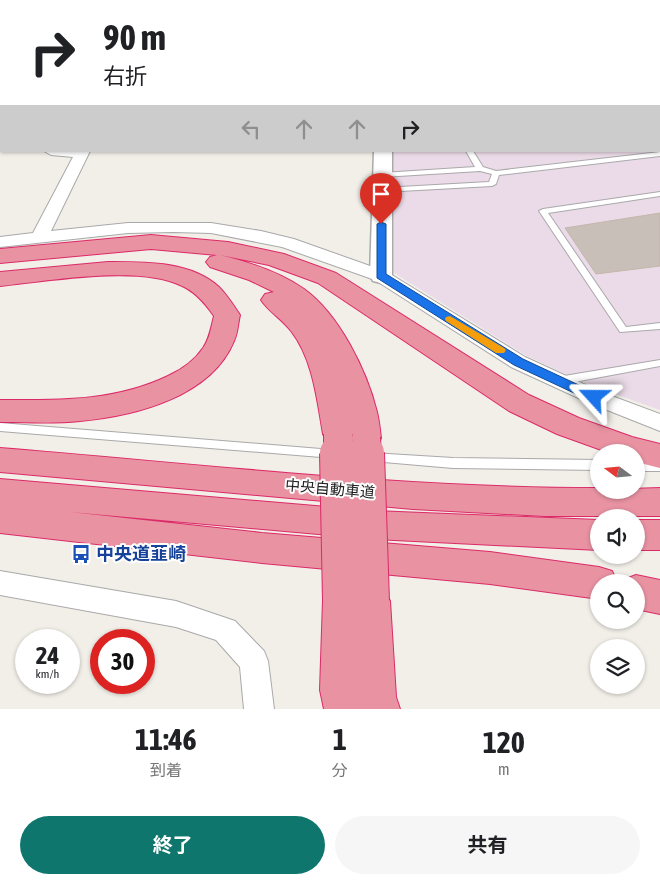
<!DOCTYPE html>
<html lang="ja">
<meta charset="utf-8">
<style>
body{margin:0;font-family:"Asap Condensed","Noto Sans JP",sans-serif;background:#f6f6f6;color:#202124;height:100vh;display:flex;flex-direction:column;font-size:19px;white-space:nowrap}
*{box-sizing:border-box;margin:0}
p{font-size:16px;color:#757577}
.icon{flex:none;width:28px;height:28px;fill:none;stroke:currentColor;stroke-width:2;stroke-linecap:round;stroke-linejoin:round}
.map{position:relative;height:709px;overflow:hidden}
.sheet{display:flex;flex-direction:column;background:#fff;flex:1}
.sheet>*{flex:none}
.banner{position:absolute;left:0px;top:0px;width:660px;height:152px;box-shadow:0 1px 4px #0004;background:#fff;color:#202124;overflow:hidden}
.needle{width:32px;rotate:286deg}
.fabs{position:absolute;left:590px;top:444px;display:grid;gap:10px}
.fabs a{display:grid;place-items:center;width:55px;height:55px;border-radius:50%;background:#fff;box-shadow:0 1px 4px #0004;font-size:25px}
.speed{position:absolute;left:15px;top:629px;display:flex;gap:10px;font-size:25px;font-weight:700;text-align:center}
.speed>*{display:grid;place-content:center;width:65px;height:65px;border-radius:50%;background:#fff;box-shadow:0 1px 4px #0004;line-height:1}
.speed small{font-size:12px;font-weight:400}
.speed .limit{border:8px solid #d22;background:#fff;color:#111}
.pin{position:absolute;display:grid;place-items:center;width:42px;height:42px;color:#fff;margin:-51px -21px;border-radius:50% 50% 50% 0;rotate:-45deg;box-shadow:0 0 5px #0007}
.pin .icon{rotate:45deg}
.me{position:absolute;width:55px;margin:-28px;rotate:294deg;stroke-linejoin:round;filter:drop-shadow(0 0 4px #0008)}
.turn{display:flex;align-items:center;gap:18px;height:105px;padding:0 20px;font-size:22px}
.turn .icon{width:65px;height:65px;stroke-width:2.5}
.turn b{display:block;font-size:35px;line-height:42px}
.lanes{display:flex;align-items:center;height:48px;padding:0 20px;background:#0003;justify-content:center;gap:25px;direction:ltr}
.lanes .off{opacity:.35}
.eta{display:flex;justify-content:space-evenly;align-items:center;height:85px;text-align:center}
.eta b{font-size:30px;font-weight:700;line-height:35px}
.primary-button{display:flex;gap:10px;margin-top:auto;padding:10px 20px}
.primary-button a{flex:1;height:58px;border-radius:30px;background:#0f766e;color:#fff;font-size:20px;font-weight:700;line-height:58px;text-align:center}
.primary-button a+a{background:#f6f6f6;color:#202124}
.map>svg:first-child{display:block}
</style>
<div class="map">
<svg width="660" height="709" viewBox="0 0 660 709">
<rect width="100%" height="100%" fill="#f2efe9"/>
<path fill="#ebdbe8" d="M660,0V410L589,385L525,355L394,273L393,151H659V1H657Z"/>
<path fill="#c7bfb8" stroke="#c4b6ab" d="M660,213V266L596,274L565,228Z"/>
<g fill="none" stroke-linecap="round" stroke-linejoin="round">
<g stroke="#a9a9a9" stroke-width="2">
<g id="service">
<rect x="659" y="48" width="1" height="4"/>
<rect x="659" y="135" width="1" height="4"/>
<path d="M466,151H473L483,167L496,171L660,152V156L499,175L496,184L492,186L382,192L378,190L382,188L489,182L492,174L480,171L382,177L378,175L382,173L475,167Z"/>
<path d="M660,192V196L548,213L626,327L660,323V329L620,332L539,211L543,209Z"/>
<path d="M660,360V366L558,385L553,381L558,377Z"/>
<path d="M0,423L333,450L337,451L339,454L337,457L333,458L0,431Z"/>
<path d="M372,453L453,458L599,460V470L453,468L372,461L368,460L366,457L368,454Z"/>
<rect x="636" y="461" width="24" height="10"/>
</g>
</g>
<g stroke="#a9a9a9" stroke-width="2">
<g id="minor">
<rect x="30" y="0" width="10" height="1"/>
<rect x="273" y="0" width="10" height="1"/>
<rect x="0" y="143" width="1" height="8"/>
<path d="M44,151H90L51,231L128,223H211L261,231L294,239L387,272L525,357L601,392L660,414V431L587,402L511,367L375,280L282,247L211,233L173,232L128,233L0,247V237L33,233L73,157L51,155Z"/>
<path d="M0,571L176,601L235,621L264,651L268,661L274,709H244L240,667L216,640L176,627L0,595Z"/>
</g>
</g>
<g stroke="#a9a9a9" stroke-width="3">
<g id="tertiary">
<rect x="0" y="34" width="1" height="8"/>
<path d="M374,151H392V276L389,281L381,283L373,281L370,276Z"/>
</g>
</g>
<g stroke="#dc2a67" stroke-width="2">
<g id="motorway">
<path d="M151,235L228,242L284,254L336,273L529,395L579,418L632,437L660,444V468L636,462V452H607L557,434L509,411L318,283L269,265L220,255C249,262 280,272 304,289C339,314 367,371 377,412C379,420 380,429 381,438L377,446L366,450L355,446L351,438L349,442L338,446L327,442L323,434C317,400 313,359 291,331C282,319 269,312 261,300L265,294L274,292L249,280L210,267L206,262L210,257L217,255L151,249L0,263V249Z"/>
<path d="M108,262C144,262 191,261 219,287C227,295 234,306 240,315C238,323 238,333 234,341C211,397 135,416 80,421C53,424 27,422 0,422V400C58,400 114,402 168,376C181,370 195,360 203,348C210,338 211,327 214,316C205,303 195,291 180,285C138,265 47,281 0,286V272Z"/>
<path d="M0,448C199,464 399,488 599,488V490L660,488V516H544L413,509L0,472Z"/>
<path d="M0,479L374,511L599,520V550L374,539L70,512L262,533L490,552L599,567L612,571L617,582H599V599L490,584L262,563L0,533Z"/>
<rect x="636" y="520" width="24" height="30"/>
<path d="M636,575L660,580V614L636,609V582H622L623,580Z"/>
<path d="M341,583L354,588L356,593L358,589L371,584L384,589L390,601L396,697L400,709H324L320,690L323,600L328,588Z"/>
</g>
</g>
<use href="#service" fill="#fff" fill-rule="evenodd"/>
<use href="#minor" fill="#fff" fill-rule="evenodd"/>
<use href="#tertiary" fill="#fff" fill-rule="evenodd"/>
<use href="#motorway" fill="#e892a2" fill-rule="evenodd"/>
<g stroke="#dc2a67" stroke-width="30" stroke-linecap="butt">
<g id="motorway-bridge-far1">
<path d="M338,434V455"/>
<path d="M366,438L367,455"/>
</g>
</g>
<g stroke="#dc2a67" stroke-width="38" stroke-linecap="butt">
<g id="motorway-bridge">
<path d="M338,453L341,600"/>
<path d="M366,453L371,601"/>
</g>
</g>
<use href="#motorway-bridge-far1" stroke="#e892a2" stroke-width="28"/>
<use href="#motorway-bridge" stroke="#e892a2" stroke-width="36"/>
</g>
<path fill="#1a73e8" stroke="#114b97" d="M381,222L386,224V274L523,359L598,394L600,397L598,400H589L514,365L377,278V224Z"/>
<path fill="#f59e0b" d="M450,316L504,348L506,350L504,353H496L446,321L445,319L446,317Z"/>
<defs>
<g id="bus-bare" transform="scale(1.5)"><path d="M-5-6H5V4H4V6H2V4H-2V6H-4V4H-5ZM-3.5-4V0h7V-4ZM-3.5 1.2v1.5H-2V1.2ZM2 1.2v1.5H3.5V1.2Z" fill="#1a4fb4" stroke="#fff" stroke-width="2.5" paint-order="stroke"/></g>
</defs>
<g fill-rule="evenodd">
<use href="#bus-bare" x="81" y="554"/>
</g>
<g text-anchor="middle" stroke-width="4" stroke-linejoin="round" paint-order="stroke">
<g font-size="15" fill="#222" stroke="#fff">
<text transform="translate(330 489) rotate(5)" y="5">中央自動車道</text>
</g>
<g font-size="18" font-weight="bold" fill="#164399" stroke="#fff" text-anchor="start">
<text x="96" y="560">中央道韮崎</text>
</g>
</g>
</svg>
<div class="fabs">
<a><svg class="needle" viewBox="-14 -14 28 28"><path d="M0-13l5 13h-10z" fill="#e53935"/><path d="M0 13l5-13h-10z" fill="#757577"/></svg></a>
<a><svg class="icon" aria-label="sound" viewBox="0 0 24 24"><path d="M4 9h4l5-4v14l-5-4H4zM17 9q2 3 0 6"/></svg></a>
<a><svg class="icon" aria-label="search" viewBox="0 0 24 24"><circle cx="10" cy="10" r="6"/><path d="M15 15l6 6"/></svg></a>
<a><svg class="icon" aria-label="layers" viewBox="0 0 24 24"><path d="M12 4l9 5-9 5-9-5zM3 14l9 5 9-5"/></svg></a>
</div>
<div class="speed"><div>24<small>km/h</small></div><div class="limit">30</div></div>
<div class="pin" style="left:381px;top:224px;background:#d93025"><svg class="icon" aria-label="arrive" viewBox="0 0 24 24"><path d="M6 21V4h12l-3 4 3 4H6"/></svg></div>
<svg class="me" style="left:594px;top:397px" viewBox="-20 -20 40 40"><path d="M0-17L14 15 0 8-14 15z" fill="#1a73e8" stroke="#fff" stroke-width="4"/></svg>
<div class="banner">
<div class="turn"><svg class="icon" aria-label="right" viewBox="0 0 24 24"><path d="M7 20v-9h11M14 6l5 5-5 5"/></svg><div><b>90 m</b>右折</div></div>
<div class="lanes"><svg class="icon off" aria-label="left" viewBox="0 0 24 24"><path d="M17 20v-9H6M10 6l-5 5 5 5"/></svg><svg class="icon off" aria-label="ahead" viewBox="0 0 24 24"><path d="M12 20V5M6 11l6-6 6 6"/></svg><svg class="icon off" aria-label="ahead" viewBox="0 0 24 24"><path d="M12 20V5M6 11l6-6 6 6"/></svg><svg class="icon" aria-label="right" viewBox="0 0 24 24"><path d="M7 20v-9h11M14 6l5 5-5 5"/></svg></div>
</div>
</div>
<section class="sheet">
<div class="eta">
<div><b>11:46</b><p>到着</p></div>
<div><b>1</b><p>分</p></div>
<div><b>120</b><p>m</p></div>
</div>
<div class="primary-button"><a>終了</a><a>共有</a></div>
</section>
